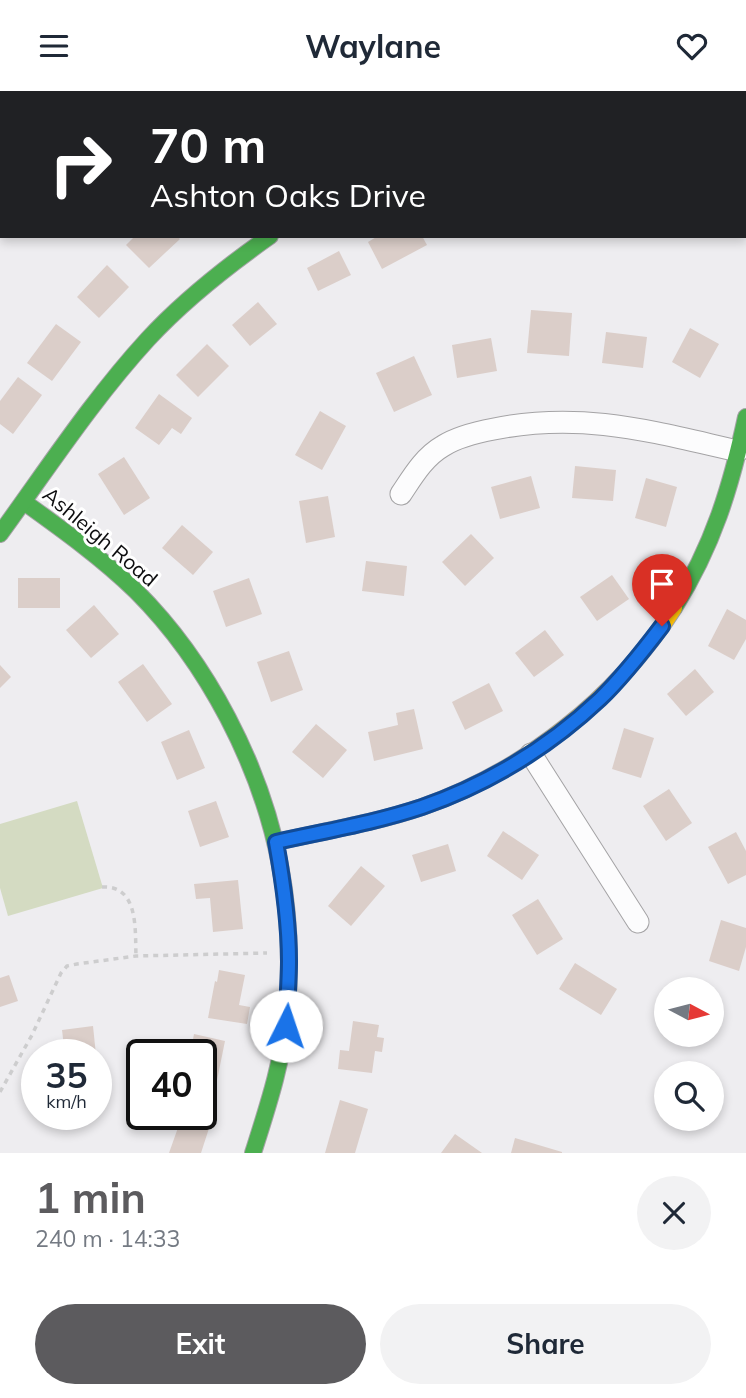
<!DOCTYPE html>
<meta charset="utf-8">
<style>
body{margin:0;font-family:Mulish,sans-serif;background:#f2f2f3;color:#1f2937;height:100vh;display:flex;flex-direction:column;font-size:26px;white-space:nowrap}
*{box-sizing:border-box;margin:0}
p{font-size:23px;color:#747a83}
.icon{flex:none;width:38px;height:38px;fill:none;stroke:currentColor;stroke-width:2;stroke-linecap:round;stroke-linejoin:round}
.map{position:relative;height:1062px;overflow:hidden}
.details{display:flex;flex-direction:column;background:#fff;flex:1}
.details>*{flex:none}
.banner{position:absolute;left:0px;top:0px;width:747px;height:147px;box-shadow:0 4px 10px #0003;background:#202124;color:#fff;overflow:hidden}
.needle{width:46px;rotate:97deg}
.buttons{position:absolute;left:654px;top:886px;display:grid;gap:14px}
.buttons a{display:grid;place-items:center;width:70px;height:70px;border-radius:50%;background:#fff;box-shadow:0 4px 10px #0003;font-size:35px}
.speed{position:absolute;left:21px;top:948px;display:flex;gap:14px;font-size:35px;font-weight:700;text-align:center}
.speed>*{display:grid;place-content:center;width:91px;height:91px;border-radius:50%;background:#fff;box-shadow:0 4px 10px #0003;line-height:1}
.speed small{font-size:18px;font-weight:400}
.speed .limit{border:4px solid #111;border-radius:10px;background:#fff;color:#111}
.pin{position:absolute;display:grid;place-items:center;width:60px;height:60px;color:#fff;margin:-72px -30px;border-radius:50% 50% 50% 0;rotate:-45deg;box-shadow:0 0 7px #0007}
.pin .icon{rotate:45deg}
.me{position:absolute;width:77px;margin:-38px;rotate:4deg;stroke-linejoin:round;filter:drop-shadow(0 0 5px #0008)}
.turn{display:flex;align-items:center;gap:24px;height:147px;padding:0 35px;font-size:32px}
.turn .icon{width:91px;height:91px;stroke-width:2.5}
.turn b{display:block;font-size:49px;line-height:60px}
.round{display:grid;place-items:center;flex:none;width:74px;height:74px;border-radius:37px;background:#f2f2f3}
.overview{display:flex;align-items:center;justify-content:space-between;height:119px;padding:0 35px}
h1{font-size:42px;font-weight:700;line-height:52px;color:#5c5b5e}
.primary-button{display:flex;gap:14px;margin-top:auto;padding:14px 35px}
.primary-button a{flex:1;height:80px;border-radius:42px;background:#5c5b5e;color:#fff;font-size:28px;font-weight:700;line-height:80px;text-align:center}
.primary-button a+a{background:#f2f2f3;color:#1f2937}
header{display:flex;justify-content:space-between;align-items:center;height:91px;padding:0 35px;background:#fff;font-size:32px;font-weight:700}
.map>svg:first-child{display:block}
</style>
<header><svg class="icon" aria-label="menu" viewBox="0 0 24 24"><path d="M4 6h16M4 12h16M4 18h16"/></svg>Waylane<svg class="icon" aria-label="heart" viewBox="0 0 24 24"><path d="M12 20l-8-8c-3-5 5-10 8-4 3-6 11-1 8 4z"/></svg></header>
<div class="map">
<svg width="746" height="1062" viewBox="0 0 746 1062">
<rect width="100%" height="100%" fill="#eeedf0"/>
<path fill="#d4dbc2" d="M77,710L103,797L8,825L0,797V733Z"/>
<g fill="#dbcec9">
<path d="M135,145H177L180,148L149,177L126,154Z"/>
<path d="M378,145H422L427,154L382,178L368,151Z"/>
<path d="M339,160L351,184L318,200L307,177Z"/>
<path d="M107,174L129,196L99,227L77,206Z"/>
<path d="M258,211L277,233L250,255L232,234Z"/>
<path d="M531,219L572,222L569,265L527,262Z"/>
<path d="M56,233L81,251L52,290L27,272Z"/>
<path d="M690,237L719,253L700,287L672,271Z"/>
<path d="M606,241L647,246L643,277L602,272Z"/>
<path d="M491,247L497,280L457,287L452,254Z"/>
<path d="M207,253L229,275L198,306L176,284Z"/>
<path d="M414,265L432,304L394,321L376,282Z"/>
<path d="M18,286L42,304L13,343L0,333V310Z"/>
<path d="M159,303L192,327L181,343L172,337L159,354L135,337Z"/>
<path d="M320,320L346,335L322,379L295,364Z"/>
<path d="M124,366L150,407L124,424L98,383Z"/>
<path d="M575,375L616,379L613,410L572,407Z"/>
<path d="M531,385L540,417L500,428L491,396Z"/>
<path d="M646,387L677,396L666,436L635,427Z"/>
<path d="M328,405L335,446L306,452L299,410Z"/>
<path d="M182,434L213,461L193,484L162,457Z"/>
<path d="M471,443L494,467L465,495L442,471Z"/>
<path d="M366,470L407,475L404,505L362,500Z"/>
<path d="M612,484L629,508L597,530L580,506Z"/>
<rect x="18" y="487" width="42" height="30"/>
<path d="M249,487L262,523L226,536L213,500Z"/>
<path d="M94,514L119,543L91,567L66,539Z"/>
<path d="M727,518L746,529V548L734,569L708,555Z"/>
<path d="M545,539L564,564L534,586L515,562Z"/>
<path d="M289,560L303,599L271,611L257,571Z"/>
<path d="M143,573L172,613L147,631L118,591Z"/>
<path d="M0,574L11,586L0,597Z"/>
<path d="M695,578L714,601L686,625L667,603Z"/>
<path d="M489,592L503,620L465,639L452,611Z"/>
<path d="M414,618L423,658L374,670L368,641L398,634L396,622Z"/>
<path d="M316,633L347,659L323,687L292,661Z"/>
<path d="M624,637L654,647L641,687L612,678Z"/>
<path d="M189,639L205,677L177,689L161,651Z"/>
<path d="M669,698L692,732L666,750L643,715Z"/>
<path d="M216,710L229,746L200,756L188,720Z"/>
<path d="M503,740L539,764L522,789L487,765Z"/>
<path d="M736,741L746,760V784L728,793L708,756Z"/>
<path d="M448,753L456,780L421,791L412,764Z"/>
<path d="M361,775L385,795L351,835L328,815Z"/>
<path d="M238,789L243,838L213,841L210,807L196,808L194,793Z"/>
<path d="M538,808L563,848L537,864L512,824Z"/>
<path d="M721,829L746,837V856L739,880L709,870Z"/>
<path d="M575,872L617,898L601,924L559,898Z"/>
<path d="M219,879L245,884L239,914L250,916L247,933L208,927L215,890L217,891Z"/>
<path d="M9,884L18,910L0,916V887Z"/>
<path d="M692,888L698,898H675Z"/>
<path d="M667,902V926L657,908Z"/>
<path d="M353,930L379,934L377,946L384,947L382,961L375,960L372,982L338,978L340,959L349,960Z"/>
<path d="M93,935L96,964H65L62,939Z"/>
<path d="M194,943L225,950L215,999L201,996V964H190Z"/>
<path d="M340,1009L368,1018L355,1062H325Z"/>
<path d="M184,1024H199L212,1028L201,1062H169L180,1031H182Z"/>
<path d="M455,1043L482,1062H441Z"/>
<path d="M515,1047L562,1061V1062H511Z"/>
</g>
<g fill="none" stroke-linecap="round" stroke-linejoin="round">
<g stroke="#a4a3a5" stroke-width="23">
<g id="street">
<path d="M501,0V2"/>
<path d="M401,403C413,385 424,366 443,355C457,346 478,341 494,338C583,320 653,341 738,360"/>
<path d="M531,663L638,831"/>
</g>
</g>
<g stroke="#a4a3a5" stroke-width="18">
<g id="fast">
<path d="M29,2L30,0"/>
<path d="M69,2L70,0"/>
<path d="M0,41L2,38"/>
<path d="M0,96L2,93"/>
<path d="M24,411C63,439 102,467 136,500C208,572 261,675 280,774C289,821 291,870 287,918C284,967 268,1015 253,1062"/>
<path d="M0,443C48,377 93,308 148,248C184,209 226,176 270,145"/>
<path d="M674,517C713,455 731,396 746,326"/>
</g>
</g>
<g stroke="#a4a3a5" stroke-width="18">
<path id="slow" d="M276,751C325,740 375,732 422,716C524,680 616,608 674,517"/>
</g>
<g stroke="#cdcdce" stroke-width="3.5" stroke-dasharray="5 5" stroke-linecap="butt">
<path d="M102,796C139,794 135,839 136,865"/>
<path d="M0,1001L32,944L61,882L67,875L77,873L136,865L267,862"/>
</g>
<use href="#street" stroke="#fcfcfd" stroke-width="21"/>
<use href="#fast" stroke="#4caf50" stroke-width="16"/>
<use href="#slow" stroke="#ffc107" stroke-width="16"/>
</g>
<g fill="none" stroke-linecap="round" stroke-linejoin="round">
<g stroke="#114b97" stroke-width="18">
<path id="route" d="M286,935C287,913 289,891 289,870C289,829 283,790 276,751C325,740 374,732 422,716C488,693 549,656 600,608C623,586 643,560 662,535"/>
</g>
<use href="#route" stroke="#1a73e8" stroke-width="12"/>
</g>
<g text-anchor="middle" stroke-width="6" stroke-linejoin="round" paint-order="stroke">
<g font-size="21" fill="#0d0d0f" stroke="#fff">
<text transform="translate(100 446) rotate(40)" y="7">Ashleigh Road</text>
</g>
</g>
</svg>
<div class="buttons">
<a><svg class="needle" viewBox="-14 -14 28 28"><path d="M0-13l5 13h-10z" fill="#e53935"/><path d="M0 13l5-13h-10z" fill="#747a83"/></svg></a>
<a><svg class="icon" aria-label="search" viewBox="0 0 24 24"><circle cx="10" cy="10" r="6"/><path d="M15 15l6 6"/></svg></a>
</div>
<div class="speed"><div>35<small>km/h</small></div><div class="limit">40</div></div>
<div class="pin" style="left:662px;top:535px;background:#d93025"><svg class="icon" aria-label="arrive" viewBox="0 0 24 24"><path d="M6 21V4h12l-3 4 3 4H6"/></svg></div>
<svg class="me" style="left:286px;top:935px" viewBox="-20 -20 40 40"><circle r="19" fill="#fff"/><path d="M0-13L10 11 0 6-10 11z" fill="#1a73e8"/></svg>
<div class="banner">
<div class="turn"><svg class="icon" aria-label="right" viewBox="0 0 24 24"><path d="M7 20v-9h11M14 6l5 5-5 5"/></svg><div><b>70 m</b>Ashton Oaks Drive</div></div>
</div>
</div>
<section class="details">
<div class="overview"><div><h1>1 min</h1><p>240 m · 14:33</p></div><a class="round"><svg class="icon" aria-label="close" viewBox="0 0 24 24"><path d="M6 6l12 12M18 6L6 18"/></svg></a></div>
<div class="primary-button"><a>Exit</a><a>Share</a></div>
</section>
